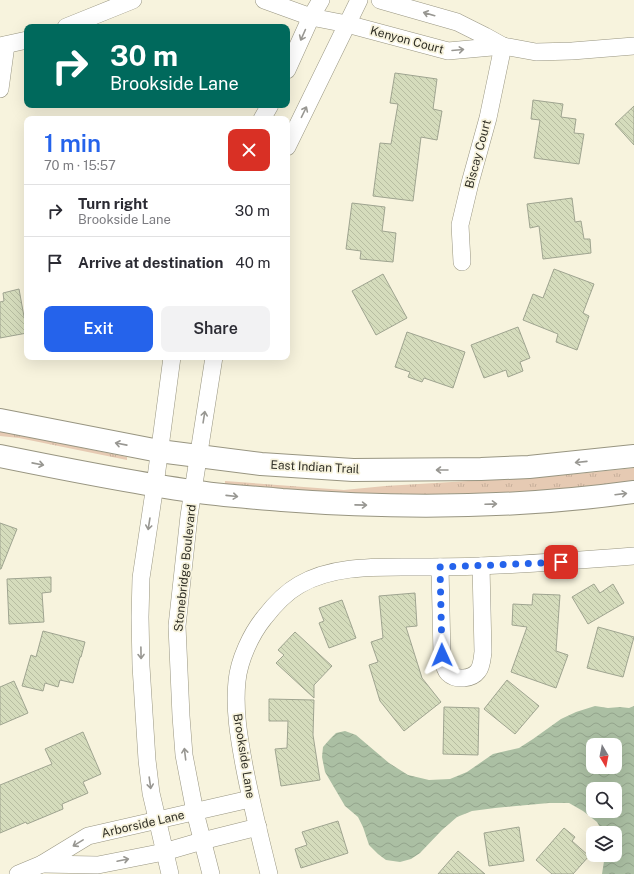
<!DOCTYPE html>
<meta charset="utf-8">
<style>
body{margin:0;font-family:"Public Sans",sans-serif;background:#f2f2f3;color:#2b2b33;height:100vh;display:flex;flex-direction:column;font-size:15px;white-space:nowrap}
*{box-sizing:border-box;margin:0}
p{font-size:13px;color:#7c7c81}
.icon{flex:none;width:22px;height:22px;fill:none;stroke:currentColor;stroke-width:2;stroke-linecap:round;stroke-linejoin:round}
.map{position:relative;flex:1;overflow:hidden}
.side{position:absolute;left:24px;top:116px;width:266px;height:244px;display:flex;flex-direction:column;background:#fff;border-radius:8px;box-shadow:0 4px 16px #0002}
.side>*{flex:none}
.banner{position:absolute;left:24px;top:24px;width:266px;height:84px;border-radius:8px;box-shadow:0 4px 16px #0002;background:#00695c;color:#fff;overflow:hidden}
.needle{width:26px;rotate:170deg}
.buttons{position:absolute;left:586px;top:738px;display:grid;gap:8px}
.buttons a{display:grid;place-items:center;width:36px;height:36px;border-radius:8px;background:#fff;box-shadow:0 4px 16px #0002;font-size:20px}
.pin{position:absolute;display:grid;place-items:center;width:34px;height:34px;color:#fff;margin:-17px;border-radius:8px;box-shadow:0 2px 6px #0006}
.me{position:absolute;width:44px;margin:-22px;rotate:359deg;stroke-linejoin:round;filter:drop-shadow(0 0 3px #0008)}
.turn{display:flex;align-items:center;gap:14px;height:84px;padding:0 20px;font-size:18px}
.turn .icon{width:52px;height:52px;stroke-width:2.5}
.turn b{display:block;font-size:28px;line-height:34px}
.round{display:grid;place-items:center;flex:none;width:42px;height:42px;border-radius:8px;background:#f2f2f3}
.overview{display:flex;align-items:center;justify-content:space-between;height:68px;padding:0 20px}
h1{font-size:24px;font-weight:600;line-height:30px;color:#2563eb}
.cta{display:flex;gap:8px;margin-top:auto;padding:8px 20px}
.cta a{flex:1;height:46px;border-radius:8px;background:#2563eb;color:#fff;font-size:16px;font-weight:600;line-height:46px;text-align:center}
.cta a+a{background:#f2f2f3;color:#2b2b33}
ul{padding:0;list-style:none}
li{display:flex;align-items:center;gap:12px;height:52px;padding:0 20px;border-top:1px solid #e1e1e2}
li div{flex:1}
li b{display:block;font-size:15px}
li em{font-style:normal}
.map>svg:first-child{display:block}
</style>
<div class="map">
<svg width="634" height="874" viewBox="0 0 634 874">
<defs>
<pattern id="grass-tufts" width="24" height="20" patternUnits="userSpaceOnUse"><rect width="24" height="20" fill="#e6cab3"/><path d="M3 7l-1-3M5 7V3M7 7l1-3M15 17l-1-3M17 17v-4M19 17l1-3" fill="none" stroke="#c6ae9a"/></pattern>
<pattern id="water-waves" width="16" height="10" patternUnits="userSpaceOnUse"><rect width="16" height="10" fill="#abbfa3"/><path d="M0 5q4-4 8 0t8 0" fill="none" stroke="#93a48c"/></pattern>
<pattern id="building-back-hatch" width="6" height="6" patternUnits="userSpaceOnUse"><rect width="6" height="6" fill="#d5dcbc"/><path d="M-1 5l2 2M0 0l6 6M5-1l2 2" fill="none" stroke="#b7bda1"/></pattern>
</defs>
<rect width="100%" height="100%" fill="#f7f3dd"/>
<g fill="url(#grass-tufts)">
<path d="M0,431L127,457V460L19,438L0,436Z"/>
<path d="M634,468V481C593,485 551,491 510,492C459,494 407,495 355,493C312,491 268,488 225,484V481L344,490L385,486L566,475Z"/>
</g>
<path fill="url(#water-waves)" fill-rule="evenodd" d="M595,706L608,708L620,707L629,708L634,706V874H602L605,855H615V833H603L597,822L583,811L569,803H549L495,808L472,811L457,817L442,830L420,853L411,859L400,862L386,860L378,854L369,845L363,827L358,817L345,806L325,772L322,757L323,747L330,739L336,733L345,731L356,735L389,763L408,775L429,780L450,779L467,772L493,754L519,748L533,739L561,719L576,712ZM593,745H615V767H593ZM593,789H615V811H593Z"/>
<g fill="url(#building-back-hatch)" stroke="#9fa490">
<path d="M395,73L437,79L433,109L442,111L437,140L421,137L413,201L373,196L380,143L391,144L398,104L390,103Z"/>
<path d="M533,100L563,104L561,117L576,119L574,133L584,134L579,164L534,158L540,120L531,119Z"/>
<path d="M634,106V145L615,124Z"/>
<path d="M572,198L575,222L581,221L584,239H590L591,253L543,259L539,226L530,228L527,204Z"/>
<path d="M352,203L385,207L382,231L396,233L393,262L360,259L361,251L346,249Z"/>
<path d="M554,269L594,284L583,313L589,316L577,350L556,342L558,334L523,320L533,294L543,298Z"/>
<path d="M383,274L407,318L376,335L352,291Z"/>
<path d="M19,289L27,333L0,338V302L4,301L3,293Z"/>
<path d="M518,327L530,358L520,362L523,371L508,377L506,370L484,378L471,345Z"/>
<path d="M407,332L465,352L453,388L424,378L422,382L408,377L410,372L395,367Z"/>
<path d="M0,523L17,529L1,569H0Z"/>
<path d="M51,577V592L42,593L44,622L9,624L7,579Z"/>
<path d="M594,584L600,593L613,584L624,603L588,624L572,597Z"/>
<path d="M415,593L417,626L406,627L422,678L441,702L404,731L380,701L369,665L378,662L371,642L383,638L379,596Z"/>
<path d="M533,594L560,595L556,651L568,655L556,688L511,672L527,627L512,625L513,604L532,605Z"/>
<path d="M342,600L356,638L329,648L319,623L324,621L319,608Z"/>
<path d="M598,627L634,637L623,677L587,668Z"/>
<path d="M43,631L85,642L81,657H80L73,683L60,680L58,687L45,683L43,691L22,686L31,655L36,657Z"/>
<path d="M295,632L332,666L314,685V698L276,663L284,655L278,650Z"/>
<path d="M507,680L539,706L515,734L484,709Z"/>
<path d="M14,681L28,713L0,725V687Z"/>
<path d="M269,699L314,700L313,735L320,780L281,786L275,749L287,748L288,721H269Z"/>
<path d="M444,707L479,708L478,755L443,754Z"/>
<path d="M83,732L101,774L83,782L88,793L62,804L63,809L27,824L26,822L0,833V785L52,764L45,749Z"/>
<path d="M338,821L348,853L301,868L295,849L307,845L302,832Z"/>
<path d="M519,827L524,861L489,866L484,833Z"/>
<path d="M564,828L575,837L572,841L589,856L573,874H552L536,860Z"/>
<path d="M458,851L485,874H438Z"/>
</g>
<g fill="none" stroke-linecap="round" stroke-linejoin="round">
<g stroke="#989581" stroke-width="18">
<g id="minor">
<path d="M264,0L311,17L347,24L448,51L503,46L536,52L572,51L634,46"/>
<path d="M380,0L457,22L485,36L503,46"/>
<path d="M66,27L133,0"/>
<path d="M0,46L27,40"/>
<path d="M287,70L311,17L321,0"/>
<path d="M0,89L6,45"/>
<path d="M262,119L270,105"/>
<path d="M287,147L359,0"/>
<path d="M462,262L460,225L470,183L488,118L503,46"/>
<path d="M440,567L442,655C443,660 444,669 448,673C456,681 472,679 478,671C482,666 482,659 483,652L481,566"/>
<path d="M42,864L98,865L164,852L202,841L258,827"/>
<path d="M18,874L42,864L88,836L250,799"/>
<path d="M170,874L151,793L147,760L141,666L140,617L141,578L155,485L172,357"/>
<path d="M211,874L195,812L184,755L181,716L177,626L189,516L214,357"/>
<path d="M269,874C260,838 251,802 244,765C239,738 234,709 237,681C239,660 251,634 264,618C274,605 285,593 299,585C331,566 373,567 408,567C432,567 456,567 480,566C532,564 583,560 634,556"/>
</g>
</g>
<g stroke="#989581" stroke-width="24">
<g id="secondary">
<path d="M0,420L159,451L261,464L353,470L481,469L529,467L634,456"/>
<path d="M0,456C64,469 128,482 192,491C222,496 252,497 282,500C399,509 518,508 634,492"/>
</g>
</g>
<use href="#minor" stroke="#fff" stroke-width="17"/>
<use href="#secondary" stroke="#fff" stroke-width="22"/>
</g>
<defs><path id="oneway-shaft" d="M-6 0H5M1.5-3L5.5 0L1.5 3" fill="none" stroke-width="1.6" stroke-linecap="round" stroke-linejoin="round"/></defs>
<g stroke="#989792">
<use href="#oneway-shaft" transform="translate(429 14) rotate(-164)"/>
<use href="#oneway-shaft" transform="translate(303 35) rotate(114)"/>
<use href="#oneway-shaft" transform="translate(458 50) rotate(-5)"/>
<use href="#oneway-shaft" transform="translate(304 112) rotate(-64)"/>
<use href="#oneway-shaft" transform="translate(204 417) rotate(-81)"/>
<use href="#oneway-shaft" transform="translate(121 444) rotate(-169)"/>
<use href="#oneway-shaft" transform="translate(581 462) rotate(174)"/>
<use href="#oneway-shaft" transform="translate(38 464) rotate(11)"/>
<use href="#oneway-shaft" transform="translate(442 470) rotate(180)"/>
<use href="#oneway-shaft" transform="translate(621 494) rotate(-7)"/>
<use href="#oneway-shaft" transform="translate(232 496) rotate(6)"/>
<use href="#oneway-shaft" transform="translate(491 504) rotate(-2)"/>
<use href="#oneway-shaft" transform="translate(361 505) rotate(1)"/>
<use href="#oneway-shaft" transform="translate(149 524) rotate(99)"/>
<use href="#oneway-shaft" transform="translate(141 653) rotate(89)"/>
<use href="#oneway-shaft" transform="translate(185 754) rotate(-97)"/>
<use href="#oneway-shaft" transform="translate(150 783) rotate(82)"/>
<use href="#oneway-shaft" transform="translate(78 843) rotate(149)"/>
<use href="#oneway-shaft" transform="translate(123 860) rotate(-12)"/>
</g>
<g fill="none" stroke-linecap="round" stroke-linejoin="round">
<path stroke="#2563eb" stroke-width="7" stroke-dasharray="0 12.6" d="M442,655L440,567L494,565L561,562"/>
</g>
<g text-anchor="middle" stroke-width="3.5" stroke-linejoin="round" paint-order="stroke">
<g font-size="12" fill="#302f26" stroke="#f7f3dd">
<text transform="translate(407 40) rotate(15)" y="4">Kenyon Court</text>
<text transform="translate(478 154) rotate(-75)" y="4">Biscay Court</text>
<text transform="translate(315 467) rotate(3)" y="4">East Indian Trail</text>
<text transform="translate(185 568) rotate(-84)" y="4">Stonebridge Boulevard</text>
<text transform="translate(244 756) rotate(81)" y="4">Brookside Lane</text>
<text transform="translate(143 824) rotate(-13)" y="4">Arborside Lane</text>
</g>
</g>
</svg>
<div class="buttons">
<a><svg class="needle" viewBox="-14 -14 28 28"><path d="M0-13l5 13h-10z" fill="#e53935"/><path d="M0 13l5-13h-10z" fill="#7c7c81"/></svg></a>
<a><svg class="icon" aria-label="search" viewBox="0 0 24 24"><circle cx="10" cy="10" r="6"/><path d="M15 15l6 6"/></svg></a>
<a><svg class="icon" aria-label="layers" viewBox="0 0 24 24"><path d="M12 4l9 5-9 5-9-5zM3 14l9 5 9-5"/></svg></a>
</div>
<div class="pin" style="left:561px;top:562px;background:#d93025"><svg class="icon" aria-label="arrive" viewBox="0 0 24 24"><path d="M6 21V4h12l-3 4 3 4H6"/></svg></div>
<svg class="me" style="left:442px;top:655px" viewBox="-20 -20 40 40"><path d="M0-17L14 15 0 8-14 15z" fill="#2563eb" stroke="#fff" stroke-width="4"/></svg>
<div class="banner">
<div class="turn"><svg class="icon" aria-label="right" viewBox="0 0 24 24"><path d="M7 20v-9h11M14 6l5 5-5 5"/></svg><div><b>30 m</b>Brookside Lane</div></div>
</div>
<section class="side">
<div class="overview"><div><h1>1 min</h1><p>70 m · 15:57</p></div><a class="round" style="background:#d93025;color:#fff"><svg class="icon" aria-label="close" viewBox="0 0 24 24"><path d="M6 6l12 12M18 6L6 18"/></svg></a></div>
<ul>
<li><svg class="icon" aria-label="right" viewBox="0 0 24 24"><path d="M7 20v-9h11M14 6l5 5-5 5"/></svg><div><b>Turn right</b><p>Brookside Lane</p></div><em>30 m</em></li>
<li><svg class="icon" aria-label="arrive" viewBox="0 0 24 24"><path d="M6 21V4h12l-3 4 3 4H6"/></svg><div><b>Arrive at destination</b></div><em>40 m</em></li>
</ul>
<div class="cta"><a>Exit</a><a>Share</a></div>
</section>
</div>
